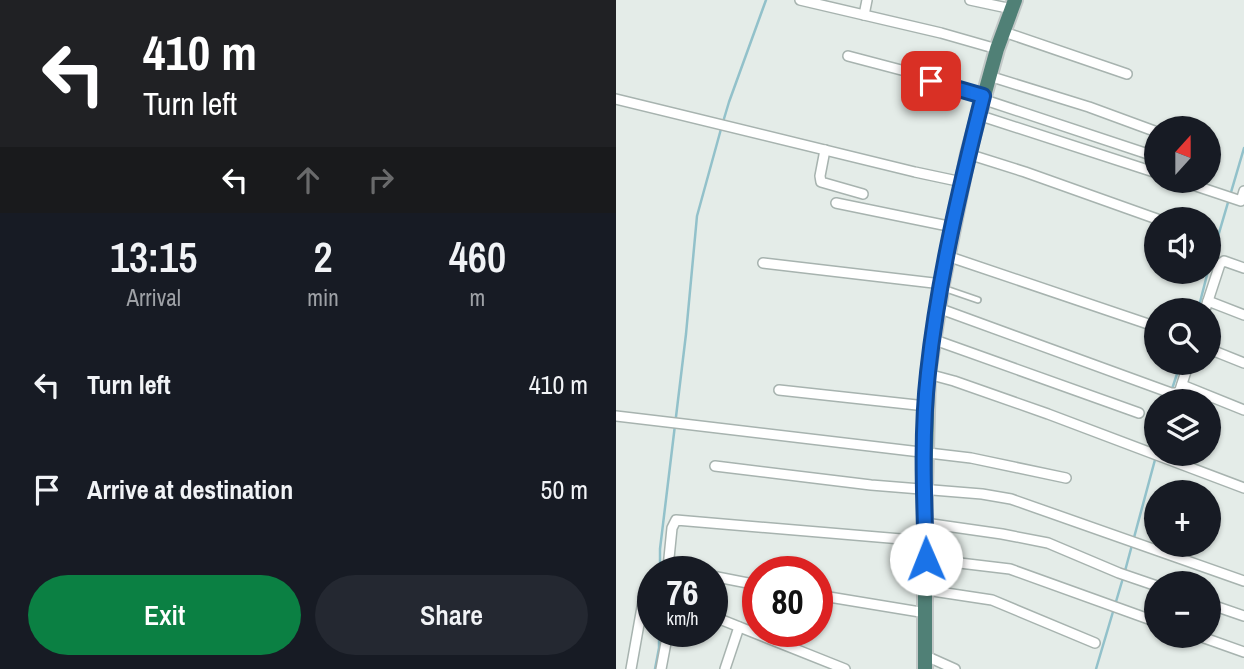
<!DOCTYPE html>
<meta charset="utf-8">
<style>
body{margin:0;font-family:"Archivo Narrow",sans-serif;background:#242831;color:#f1f3f6;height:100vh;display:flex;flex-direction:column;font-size:26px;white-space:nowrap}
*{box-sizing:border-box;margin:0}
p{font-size:23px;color:#9ea1a6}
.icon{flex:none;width:38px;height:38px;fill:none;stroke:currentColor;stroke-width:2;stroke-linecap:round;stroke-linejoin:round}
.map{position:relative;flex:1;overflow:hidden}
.sheet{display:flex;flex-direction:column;background:#171b24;width:616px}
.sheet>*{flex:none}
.banner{background:#202124;color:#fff;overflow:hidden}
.needle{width:46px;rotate:21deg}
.fabs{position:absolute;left:528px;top:116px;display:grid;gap:14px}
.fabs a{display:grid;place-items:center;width:77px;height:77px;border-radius:50%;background:#171b24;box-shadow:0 2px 5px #0004;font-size:35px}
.speed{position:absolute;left:21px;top:556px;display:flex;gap:14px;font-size:35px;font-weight:700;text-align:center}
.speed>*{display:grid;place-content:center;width:91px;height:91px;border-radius:50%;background:#171b24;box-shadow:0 2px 5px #0004;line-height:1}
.speed small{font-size:18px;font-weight:400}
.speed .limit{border:10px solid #d22;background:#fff;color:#111}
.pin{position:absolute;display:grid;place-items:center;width:60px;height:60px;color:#fff;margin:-30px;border-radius:14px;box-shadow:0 4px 10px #0006}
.me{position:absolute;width:77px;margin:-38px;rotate:359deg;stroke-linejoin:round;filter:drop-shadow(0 0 5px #0008)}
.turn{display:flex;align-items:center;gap:24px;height:147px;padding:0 28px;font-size:32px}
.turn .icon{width:91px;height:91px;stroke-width:2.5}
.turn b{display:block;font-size:49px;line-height:60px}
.lanes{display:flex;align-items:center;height:66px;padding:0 28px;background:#0003;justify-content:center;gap:35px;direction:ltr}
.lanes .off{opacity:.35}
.eta{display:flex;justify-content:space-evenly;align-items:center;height:119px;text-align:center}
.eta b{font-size:42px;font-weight:600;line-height:49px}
.primary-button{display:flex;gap:14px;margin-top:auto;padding:14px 28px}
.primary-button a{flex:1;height:80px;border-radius:42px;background:#0b8043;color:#fff;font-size:28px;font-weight:600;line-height:80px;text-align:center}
.primary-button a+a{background:#242831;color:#f1f3f6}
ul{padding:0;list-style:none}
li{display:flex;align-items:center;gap:21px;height:105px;padding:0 28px}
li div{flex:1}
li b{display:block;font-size:26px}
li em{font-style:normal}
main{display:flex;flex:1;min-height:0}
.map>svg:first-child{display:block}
</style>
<main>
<section class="sheet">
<div class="banner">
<div class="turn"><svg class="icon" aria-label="left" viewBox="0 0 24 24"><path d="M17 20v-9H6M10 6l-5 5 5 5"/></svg><div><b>410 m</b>Turn left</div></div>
<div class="lanes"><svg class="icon" aria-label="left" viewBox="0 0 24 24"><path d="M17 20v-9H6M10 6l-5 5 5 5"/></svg><svg class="icon off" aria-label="ahead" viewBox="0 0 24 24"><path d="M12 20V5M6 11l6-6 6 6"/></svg><svg class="icon off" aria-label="right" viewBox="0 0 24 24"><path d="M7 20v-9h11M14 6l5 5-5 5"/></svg></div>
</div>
<div class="eta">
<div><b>13:15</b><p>Arrival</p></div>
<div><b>2</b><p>min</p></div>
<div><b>460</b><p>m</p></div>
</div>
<ul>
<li><svg class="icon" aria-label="left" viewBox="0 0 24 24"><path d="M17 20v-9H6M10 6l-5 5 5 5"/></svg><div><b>Turn left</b></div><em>410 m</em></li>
<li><svg class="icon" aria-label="arrive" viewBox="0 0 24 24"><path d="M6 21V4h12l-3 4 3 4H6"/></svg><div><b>Arrive at destination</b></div><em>50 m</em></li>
</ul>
<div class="primary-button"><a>Exit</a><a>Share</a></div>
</section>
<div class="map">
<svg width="628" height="669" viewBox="0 0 628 669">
<rect width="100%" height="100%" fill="#e4ece8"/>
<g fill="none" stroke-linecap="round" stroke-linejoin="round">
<g stroke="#92c1ca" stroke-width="2.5">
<path d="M107,122L113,102L150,0"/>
<path d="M593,267L628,148"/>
<path d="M582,310L592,271"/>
<path d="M556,389L565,362"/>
<path d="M509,571L540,456"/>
<path d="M44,572V549L70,334L81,216L105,129"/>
<path d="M39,669L43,648V632"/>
<path d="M480,669L507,578"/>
</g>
<g stroke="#a7b3af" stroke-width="8">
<path id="service" d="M330,289L362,300"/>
</g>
<g stroke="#a7b3af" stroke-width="12">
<g id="minor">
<path d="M184,0L325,33L381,49"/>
<path d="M354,0L396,9"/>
<path d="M248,15L251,0"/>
<path d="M388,32L511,74"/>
<path d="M232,56L289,71L326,84L367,96"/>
<path d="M373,76L473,107L541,132"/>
<path d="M0,99L299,172L346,182"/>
<path d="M366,99L541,157"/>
<path d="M362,115L541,173"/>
<path d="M209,150L204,176L205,182L247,194"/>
<path d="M352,154L409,172L541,219"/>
<path d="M562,180L625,201L628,191"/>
<path d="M220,203L337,227"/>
<path d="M331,256L541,327"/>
<path d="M147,263L326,284"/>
<path d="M592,301L628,315"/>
<path d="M322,308L555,393H561L564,390L573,362"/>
<path d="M589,310L604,264L608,261L628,268"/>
<path d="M316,339L523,413"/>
<path d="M593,349L628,363"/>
<path d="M312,374L338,381L432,414L628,488"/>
<path d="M566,385L628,410"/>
<path d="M163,390L310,406"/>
<path d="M0,416L355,458L450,478"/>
<path d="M99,466L255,485L366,494L395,499L628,581"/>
<path d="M309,523L386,534L432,543L503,573L541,586"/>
<path d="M310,559L394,569L541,622"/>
<path d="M76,572L52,568L56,528L60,520L309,541"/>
<path d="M96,576L142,585"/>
<path d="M310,590L376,600L479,643"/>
<path d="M201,595L310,613"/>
<path d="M593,604L628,616"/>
<path d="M96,616L229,669"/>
<path d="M580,635L628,652"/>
<path d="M310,656L339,669"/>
<path d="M15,669L28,596"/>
<path d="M45,669L52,632"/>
<path d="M109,669L123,627"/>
</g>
</g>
<g stroke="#c2c8c7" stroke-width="18">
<path id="trunk" d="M309,669V490L312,374L326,284L352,154L381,49L399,0"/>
</g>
<use href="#service" stroke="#fff" stroke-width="4.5"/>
<use href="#minor" stroke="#fff" stroke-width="9"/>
<use href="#trunk" stroke="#508076" stroke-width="14"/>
</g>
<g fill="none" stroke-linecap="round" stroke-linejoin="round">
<g stroke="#114b97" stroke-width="18">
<path id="route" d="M310,559C308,497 305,434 312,373C322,280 344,187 367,96L315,81"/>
</g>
<use href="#route" stroke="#1a73e8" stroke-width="12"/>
</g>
</svg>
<div class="fabs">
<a><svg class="needle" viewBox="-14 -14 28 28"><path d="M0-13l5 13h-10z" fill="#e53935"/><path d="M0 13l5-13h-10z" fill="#9ea1a6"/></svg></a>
<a><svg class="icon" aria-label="sound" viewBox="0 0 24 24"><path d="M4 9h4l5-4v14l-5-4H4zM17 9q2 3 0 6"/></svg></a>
<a><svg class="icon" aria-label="search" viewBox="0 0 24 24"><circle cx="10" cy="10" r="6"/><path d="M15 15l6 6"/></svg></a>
<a><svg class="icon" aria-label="layers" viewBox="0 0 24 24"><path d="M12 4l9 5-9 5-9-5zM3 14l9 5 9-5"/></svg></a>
<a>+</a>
<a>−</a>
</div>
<div class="speed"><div>76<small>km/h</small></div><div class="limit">80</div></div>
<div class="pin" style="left:315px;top:81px;background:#d93025"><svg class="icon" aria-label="arrive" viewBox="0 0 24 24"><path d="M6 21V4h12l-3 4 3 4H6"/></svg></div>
<svg class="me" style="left:310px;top:559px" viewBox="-20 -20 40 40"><circle r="19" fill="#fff"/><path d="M0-13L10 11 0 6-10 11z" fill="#1a73e8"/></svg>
</div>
</main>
